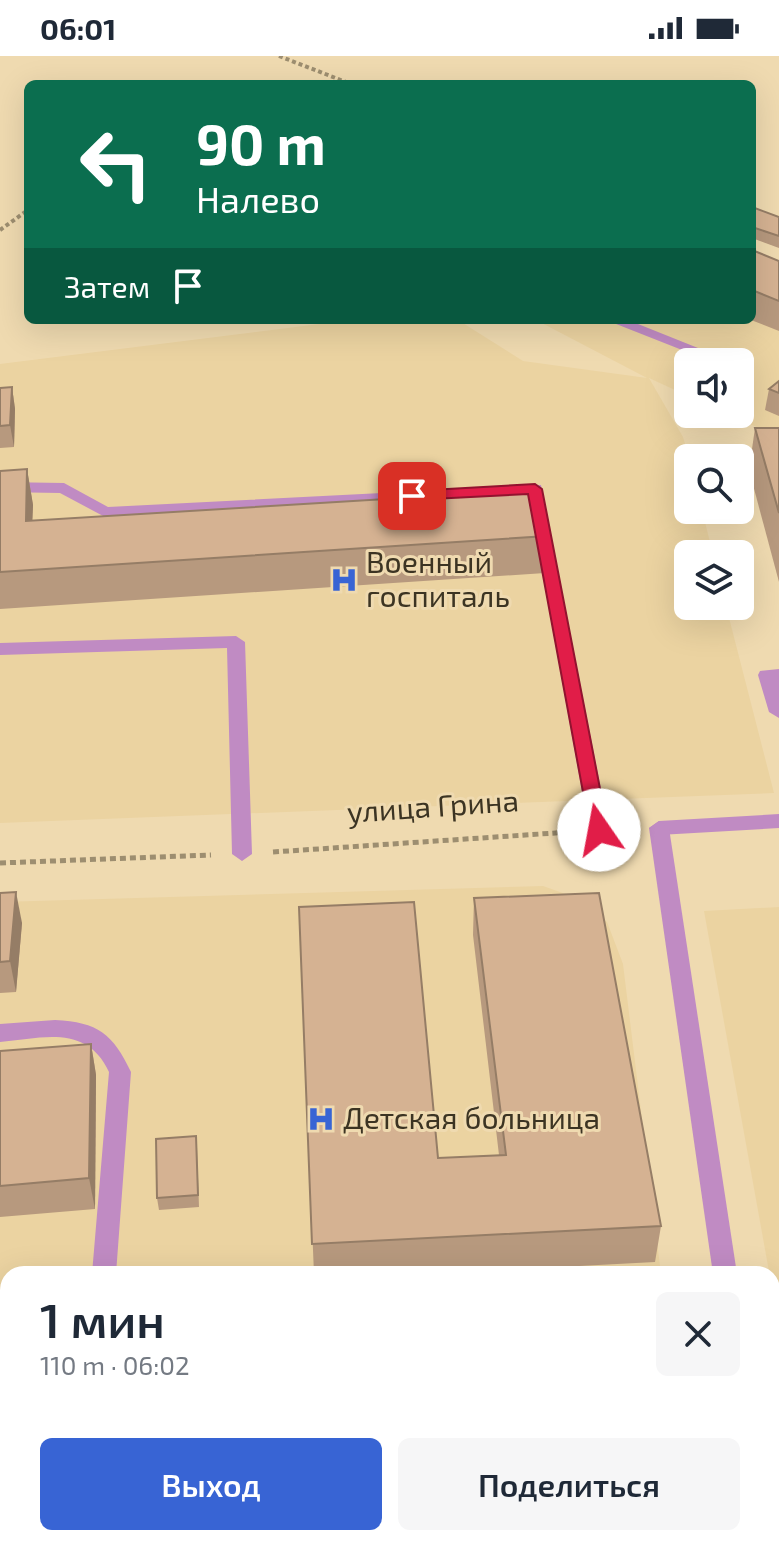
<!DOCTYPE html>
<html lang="ru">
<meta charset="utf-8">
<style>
body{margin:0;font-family:"Exo 2",sans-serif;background:#f6f6f7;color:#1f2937;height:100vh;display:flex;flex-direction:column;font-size:30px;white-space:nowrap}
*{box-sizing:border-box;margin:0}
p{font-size:26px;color:#747a83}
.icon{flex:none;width:44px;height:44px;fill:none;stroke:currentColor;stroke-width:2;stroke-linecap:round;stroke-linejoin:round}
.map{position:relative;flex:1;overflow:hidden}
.details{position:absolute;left:0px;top:1210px;width:780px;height:280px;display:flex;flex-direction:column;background:#fff;border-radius:24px 24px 0 0;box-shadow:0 8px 32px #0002}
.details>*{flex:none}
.guide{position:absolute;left:24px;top:24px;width:732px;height:244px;border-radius:12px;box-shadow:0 8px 32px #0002;background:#0b6e4f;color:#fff;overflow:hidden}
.controls{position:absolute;left:674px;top:292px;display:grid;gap:16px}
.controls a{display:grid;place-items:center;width:80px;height:80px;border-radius:12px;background:#fff;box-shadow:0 8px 32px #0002;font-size:40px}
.pin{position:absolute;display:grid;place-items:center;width:68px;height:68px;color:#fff;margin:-34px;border-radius:16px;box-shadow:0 4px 12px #0006}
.me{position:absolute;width:88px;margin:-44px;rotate:348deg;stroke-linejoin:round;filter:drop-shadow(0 0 6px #0008)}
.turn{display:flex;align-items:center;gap:28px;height:168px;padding:0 40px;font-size:36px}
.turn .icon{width:104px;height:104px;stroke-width:2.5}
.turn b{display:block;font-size:56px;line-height:68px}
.then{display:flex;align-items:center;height:76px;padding:0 40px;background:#0003;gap:16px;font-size:30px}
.round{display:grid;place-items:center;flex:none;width:84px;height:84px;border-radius:12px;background:#f6f6f7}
.headline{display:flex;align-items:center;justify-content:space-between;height:136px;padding:0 40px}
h1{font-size:48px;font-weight:600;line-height:60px}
.button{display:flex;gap:16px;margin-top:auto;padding:16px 40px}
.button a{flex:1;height:92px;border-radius:12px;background:#3864d4;color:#fff;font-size:32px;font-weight:600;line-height:92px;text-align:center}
.button a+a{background:#f6f6f7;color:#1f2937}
.status{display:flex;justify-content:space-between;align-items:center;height:56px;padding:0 40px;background:#fff;direction:ltr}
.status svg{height:22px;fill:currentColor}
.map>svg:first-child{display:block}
</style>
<div class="status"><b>06:01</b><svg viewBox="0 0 49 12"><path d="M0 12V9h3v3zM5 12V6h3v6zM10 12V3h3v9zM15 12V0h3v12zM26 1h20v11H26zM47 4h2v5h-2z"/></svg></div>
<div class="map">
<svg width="779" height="1490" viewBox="0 0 779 1490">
<rect width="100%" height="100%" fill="#efdab0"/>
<g fill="#ebd3a1">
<path d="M779,234V380L725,358H740V306H688V340L649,322L683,381L689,402L688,454H702L713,498H688V550H726L774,737L0,767V308L351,264H458L523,305L647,322L536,264H752Z"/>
<path d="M543,830L574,841L607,866L623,908L661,1218H8V1482H694L695,1490H0V846Z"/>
<path d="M779,851V1271L704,855Z"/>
</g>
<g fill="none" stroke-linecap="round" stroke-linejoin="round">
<g stroke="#9d8e70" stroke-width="4" stroke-dasharray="4 3" stroke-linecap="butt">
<path d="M279,0L351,28"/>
<path d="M0,174L28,154"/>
</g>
<g stroke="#9d8e70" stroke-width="5" stroke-dasharray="6 4" stroke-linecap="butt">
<path d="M273,796L570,776"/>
<path d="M0,807L211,799"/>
</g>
<g fill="#c08bc3" fill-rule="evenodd">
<path d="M606,264H628L723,302L720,305H710Z"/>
<path d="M0,426L64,427L108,451L541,429L609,774L599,781L589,774L528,438L105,461L60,437L0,436Z"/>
<path d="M236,580L245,586L252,798L242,805L232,798L227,592L0,599V587Z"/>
<path d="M779,613V662L769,656L758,619L760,615Z"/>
<path d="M779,758V772L659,779L649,772L659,765Z"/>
<path d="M55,964C98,966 113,978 131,1016L116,1218H92L109,1016C87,968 43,982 0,986V968Z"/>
<rect x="209" y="1482" width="28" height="8"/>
<path d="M641,1482H669L670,1490H642Z"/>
</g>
<g fill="#c08bc3" fill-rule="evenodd">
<path d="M659,765L669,772L737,1218H713L649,772Z"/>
<path d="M772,1472L779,1490H751L750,1482H772Z"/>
</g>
</g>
<g fill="#b7997e">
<path d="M752,151L779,161V192L752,182Z"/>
<path d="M752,194L779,205V275L751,264H752Z"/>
<path d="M779,325V360L765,354L769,333Z"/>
<path d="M12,331L15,353L14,391L0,392V332Z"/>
<path d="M755,372H779V526L749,414Z"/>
<path d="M27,413L33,449L32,465L547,480L545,517L0,553V415Z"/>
<path d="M0,837L22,867L16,936L0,937Z"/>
<path d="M474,842L661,1170L655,1206L427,1218H314L299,851L438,1102L499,1099L473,879Z"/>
<path d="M91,988L96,1019L95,1153L0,1161V995Z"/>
<path d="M197,1092L199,1151L159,1154L157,1142Z"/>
</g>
<g fill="#957d66">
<path d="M12,331L15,353L14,391L10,369Z"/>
<path d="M27,413L33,449L31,501L26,465Z"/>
<path d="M16,836L22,867L16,936L10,905Z"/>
<path d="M91,988L96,1019L95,1153L89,1122Z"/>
<rect x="179" y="1482" width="4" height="8"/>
</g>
<g fill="#d5b292" stroke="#957d66" stroke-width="2">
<path d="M752,151L779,161V180L752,171Z"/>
<path d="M752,194L779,205V245L752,234Z"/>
<path d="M779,325V337L769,333Z"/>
<path d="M12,331L10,369L0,370V332Z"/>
<path d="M755,372H779V457Z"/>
<path d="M27,413L26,465L534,434L547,480L0,516V415Z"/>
<path d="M16,836L10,905L0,906V837Z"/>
<path d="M599,837L661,1170L312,1188L299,851L414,846L438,1102L506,1099L474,842Z"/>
<path d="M91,988L89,1122L0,1130V995Z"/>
<path d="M196,1080L198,1139L157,1142L156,1083Z"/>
<path d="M8,1313V1482H179V1490H0V1314Z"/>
</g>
<path fill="#e11d48" stroke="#92132f" stroke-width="2" d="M535,428L542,433L608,774L599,780L590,774L528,438L412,444L404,440L412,435Z"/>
<defs>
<g id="hospital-bare" transform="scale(2.16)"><path d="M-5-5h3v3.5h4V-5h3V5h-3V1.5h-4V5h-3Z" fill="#3864d4" stroke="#efdab0" stroke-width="2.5" paint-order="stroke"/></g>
</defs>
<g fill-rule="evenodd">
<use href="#hospital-bare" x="344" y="524"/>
<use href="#hospital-bare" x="321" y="1063"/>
</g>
<g text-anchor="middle" stroke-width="6" stroke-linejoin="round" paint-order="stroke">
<g font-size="30" fill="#3c3423" stroke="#efdab0" text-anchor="start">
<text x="366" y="517">Военный<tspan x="366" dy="34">госпиталь</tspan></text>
<text x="343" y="1073">Детская больница</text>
</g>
<g font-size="30" fill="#3c3423" stroke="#efdab0">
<text transform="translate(433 751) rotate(-4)" y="10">улица Грина</text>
</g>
</g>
</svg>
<div class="controls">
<a><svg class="icon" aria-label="sound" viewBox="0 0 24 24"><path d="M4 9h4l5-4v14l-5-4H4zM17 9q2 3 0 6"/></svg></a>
<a><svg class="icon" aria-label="search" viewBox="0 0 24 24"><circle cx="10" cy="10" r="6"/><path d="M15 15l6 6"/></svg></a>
<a><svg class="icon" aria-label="layers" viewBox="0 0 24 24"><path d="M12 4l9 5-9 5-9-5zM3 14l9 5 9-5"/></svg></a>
</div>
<div class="pin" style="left:412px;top:440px;background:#d93025"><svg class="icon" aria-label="arrive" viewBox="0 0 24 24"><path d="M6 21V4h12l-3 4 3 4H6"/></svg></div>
<svg class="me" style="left:599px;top:774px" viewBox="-20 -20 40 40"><circle r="19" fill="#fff"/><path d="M0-13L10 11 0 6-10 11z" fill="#e11d48"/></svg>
<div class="guide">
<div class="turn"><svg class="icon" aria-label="left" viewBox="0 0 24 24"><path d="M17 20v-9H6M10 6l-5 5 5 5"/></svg><div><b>90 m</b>Налево</div></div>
<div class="then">Затем<svg class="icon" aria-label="arrive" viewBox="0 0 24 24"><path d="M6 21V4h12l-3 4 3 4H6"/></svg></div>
</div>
<section class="details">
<div class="headline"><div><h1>1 мин</h1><p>110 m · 06:02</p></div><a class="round"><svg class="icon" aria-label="close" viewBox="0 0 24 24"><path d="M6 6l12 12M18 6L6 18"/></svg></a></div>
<div class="button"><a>Выход</a><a>Поделиться</a></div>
</section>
</div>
